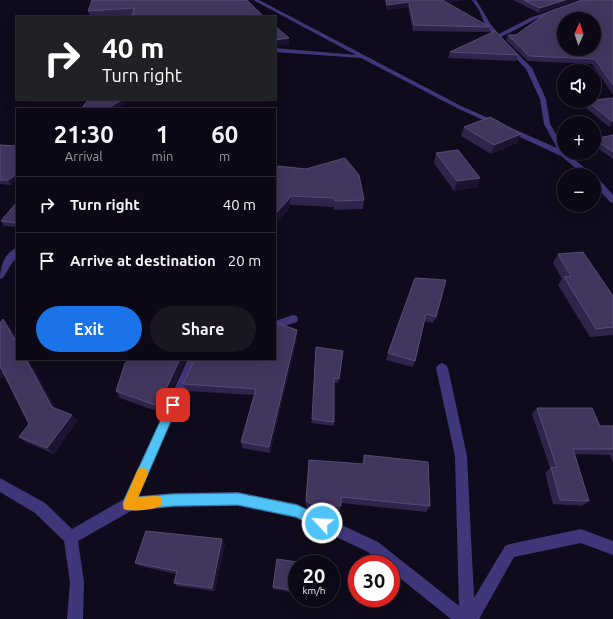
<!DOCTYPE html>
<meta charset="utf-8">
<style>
body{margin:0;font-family:Ubuntu,sans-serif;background:#1a1622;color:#f1f3f6;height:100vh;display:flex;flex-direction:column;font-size:15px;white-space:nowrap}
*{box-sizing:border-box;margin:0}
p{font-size:13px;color:#9a9aa0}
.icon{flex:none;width:22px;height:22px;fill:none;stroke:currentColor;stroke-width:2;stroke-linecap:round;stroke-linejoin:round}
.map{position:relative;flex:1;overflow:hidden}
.side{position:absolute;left:16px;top:108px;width:260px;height:252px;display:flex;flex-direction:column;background:#0c0815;border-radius:0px;box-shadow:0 4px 16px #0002,0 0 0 1px #2c2934}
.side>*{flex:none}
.guide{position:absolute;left:16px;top:16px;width:260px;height:84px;border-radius:0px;box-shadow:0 4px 16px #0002,0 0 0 1px #2c2934;background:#202124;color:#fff;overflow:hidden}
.needle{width:26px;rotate:3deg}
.buttons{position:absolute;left:557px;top:12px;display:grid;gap:8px}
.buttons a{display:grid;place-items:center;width:44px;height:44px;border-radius:50%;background:#0c0815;box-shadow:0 4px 16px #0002,0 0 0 1px #2c2934;font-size:20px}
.speed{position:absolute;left:288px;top:555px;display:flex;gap:8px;font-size:20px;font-weight:700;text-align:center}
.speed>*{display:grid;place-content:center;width:52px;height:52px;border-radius:50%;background:#0c0815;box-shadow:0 4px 16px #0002,0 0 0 1px #2c2934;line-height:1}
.speed small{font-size:10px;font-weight:400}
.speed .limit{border:6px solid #d22;background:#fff;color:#111}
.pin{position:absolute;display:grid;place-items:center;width:34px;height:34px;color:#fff;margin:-17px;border-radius:8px;box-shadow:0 2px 6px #0006}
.me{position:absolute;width:44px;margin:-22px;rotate:295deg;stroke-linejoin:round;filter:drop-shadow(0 0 3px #0008)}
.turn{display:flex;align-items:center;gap:14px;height:84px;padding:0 20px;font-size:18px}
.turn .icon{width:52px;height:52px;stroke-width:2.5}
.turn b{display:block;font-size:28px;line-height:34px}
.eta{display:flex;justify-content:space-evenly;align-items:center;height:68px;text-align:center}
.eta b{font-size:24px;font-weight:700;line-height:28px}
.action{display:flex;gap:8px;margin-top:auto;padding:8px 20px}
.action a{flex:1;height:46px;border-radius:24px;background:#1a73e8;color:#fff;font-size:16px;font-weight:700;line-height:46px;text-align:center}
.action a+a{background:#1a1622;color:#f1f3f6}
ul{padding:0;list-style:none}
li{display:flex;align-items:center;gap:12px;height:56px;padding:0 20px;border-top:1px solid #2c2934}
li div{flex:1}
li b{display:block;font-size:15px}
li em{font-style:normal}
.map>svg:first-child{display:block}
</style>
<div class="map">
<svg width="613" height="619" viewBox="0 0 613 619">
<rect width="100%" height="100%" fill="#100b1c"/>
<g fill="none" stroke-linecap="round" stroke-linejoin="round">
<g fill="#40377b" fill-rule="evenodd">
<path d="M253,0H259L461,106L557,148L544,124L540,99L526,69L486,27L479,10L472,0H476C484,12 489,24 499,34L532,17L557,9V11L536,19L501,37L532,68L546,99L550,124L564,148V153H567L593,175H584L561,156L457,108L361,58L275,52V48L356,55Z"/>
<path d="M594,177H597L613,195V203L610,202L594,184Z"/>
<path d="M17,248V257L12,263L3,278L0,279C0,268 4,252 17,248Z"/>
<path d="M293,315L297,316L298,319L297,322L275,329V321Z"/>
<path d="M188,359H200L195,366L139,496L174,493L238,492L297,504L378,542L459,606L455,456L436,368L438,365L442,363L446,365L448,368L467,456L474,598L505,546L510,544L581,529L613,541V555L581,543L514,557L479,619H451L391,571V564H383L368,552L296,518L238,506L174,507L131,511L78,541L84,582L83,619H67L70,582L64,541L35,513L0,492V478L45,503L72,529L124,499Z"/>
</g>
</g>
<g fill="#2f244b">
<path d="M247,0L132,15L90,17L88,11Z"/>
<path d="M385,0H468L446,3L490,27L489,32L413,31L408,7L387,10Z"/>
<path d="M513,0H577L539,13Z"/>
<path d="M613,0V95L592,64L528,61L506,40L508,35H516Z"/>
<path d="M450,52L518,55L516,61L448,58Z"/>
<path d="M613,98V126L609,127L585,107L587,101Z"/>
<path d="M464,127L517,143L491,154L461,136Z"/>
<path d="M613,135V159L594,146V139Z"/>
<path d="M0,145L11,185L0,184Z"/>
<path d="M436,153L480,178L477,187L454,191L434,163Z"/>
<path d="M275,175L364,200L363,209L334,210V207L290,205L289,209L275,223Z"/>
<path d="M17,202V227L4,226L1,221Z"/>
<path d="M558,254L613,296V335L590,337L558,285L562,279L553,263Z"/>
<path d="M415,278L436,317L433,323L424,321L415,361L413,367L386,360L388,353Z"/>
<path d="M0,323L9,326L17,340V359H28L55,408L72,415L77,421L54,454L26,442L19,437L29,424L5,376L0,377Z"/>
<path d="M297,330V338L270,453L242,448L241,442L254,395L186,391L183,384L275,359Z"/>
<path d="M343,351L338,383L334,382V426L311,423L312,419Z"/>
<path d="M131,359H186L162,413L120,398L116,391Z"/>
<path d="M537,408L600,426H613V463L610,455L575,454L589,501L582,506L553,504L545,473L550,468L532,414Z"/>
<path d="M364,455L430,506L426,512L341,503L340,511L312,509L306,507V501L362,464Z"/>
<path d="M222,539L225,543L215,591L177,586L174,583L176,574L140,566L135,563Z"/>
<path d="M297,564V593L273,589V587Z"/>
</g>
<g fill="#1b1330">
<path d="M439,0H468L438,4Z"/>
<path d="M565,0H577L539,13L540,8Z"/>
<path d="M409,2L408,7L387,10V5Z"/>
<path d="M289,38V45L275,47V40Z"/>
<path d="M123,99H131L116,109H107Z"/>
<path d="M612,121H613V126L609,127Z"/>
<path d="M521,134L517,143L491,154L494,145Z"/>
<path d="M17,174V180L11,185L8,180Z"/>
<path d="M480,178L477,187L454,191L457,181Z"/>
<path d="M290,196V205L289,209L275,223V214Z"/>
<path d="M3,319L9,326L17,340V343Z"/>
<path d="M297,330V338L270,453L269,447Z"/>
<path d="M26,359H28L58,413L52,407Z"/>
<path d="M180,359H186L162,413L158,406Z"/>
<path d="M0,368H1L8,375L0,377Z"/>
<path d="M72,415L77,421L54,454L47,448Z"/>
<path d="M222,539L225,543L215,591L212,588Z"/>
</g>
<g fill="#41365e" stroke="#584c77" fill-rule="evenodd">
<path d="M92,0H247L264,17H187L188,16L179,17H132L134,8L88,11Z"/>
<path d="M386,0H442L490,27L414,25L409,2L387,5Z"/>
<path d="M524,0H565L540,8Z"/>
<path d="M582,0H613V85L595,59L529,56L508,35H516L548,12ZM564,19H594V49H564Z"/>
<path d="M275,26L289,38L275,40Z"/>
<path d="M495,31L518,55L450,52Z"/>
<path d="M613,98V121H612L587,101H594V100Z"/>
<path d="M89,99H123L107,109H81Z"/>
<path d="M490,117L521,134L494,145L464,127Z"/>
<path d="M613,135V152L594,139Z"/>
<path d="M0,145L17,146V174L8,180H0Z"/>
<path d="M458,150L480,178L457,181L436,153Z"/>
<path d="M345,158L359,175L364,200L335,201L334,198L290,196L288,200L275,214V175L278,166L306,169Z"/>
<path d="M17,202V223L1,221Z"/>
<path d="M583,252L613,296V327L596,329L564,277L571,276L558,254Z"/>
<path d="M415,278L446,280L436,317L426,314L415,361L388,353Z"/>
<path d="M3,319L17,343V359H26L52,407L72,415L47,448L19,437L29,424L1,368H0V323Z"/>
<path d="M277,323L297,330L269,447L241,442L256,389L183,384L195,359H275V326Z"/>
<path d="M316,347L343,351L339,379L334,378V422L312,419Z"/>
<path d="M131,359H180L158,406L116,391L125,363Z"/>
<path d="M537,408H592L600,426H613V449H573L589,501L560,500L551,467L557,468Z"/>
<path d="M364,455L428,462L430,506L341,497V506L312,504L306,501L309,460L364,464Z"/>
<path d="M146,531L222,539L212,588L174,583L177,571L135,563Z"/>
<path d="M277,559L310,564H297V591L273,587Z"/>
</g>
<path fill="#4fc3f7" stroke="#337fa1" d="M173,400L176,402L178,405L138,497L174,494L238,493L297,505L327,519L329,523L327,528L322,530L296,517L238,505L174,506L129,510L124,509L123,504L124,500L169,402Z"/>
<path fill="#f59e0b" d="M142,468L147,469L148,474L138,497L156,496L161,497L162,502L161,506C152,510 133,512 124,509L123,504L138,469Z"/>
</svg>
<div class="buttons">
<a><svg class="needle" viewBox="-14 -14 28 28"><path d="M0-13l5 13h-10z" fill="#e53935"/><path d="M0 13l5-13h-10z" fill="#9a9aa0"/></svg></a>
<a><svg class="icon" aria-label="sound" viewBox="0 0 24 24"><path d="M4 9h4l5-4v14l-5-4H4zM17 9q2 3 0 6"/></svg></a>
<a>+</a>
<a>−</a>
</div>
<div class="speed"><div>20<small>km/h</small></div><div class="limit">30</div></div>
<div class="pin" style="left:173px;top:405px;background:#d93025"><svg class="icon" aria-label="arrive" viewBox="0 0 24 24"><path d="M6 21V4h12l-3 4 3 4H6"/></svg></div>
<svg class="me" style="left:322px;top:523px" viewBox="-20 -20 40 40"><circle r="17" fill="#4fc3f7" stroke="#fff" stroke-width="3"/><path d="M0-11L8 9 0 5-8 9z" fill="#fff"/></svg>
<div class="guide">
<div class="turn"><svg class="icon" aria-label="right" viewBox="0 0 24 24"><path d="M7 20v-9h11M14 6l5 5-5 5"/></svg><div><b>40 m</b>Turn right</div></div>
</div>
<section class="side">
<div class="eta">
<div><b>21:30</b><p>Arrival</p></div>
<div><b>1</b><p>min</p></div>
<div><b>60</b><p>m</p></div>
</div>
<ul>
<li><svg class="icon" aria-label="right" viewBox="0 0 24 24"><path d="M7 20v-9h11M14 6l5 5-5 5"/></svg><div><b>Turn right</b></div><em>40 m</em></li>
<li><svg class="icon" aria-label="arrive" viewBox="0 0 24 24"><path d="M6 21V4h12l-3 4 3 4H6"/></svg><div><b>Arrive at destination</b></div><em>20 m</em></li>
</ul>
<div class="action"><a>Exit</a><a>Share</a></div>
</section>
</div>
